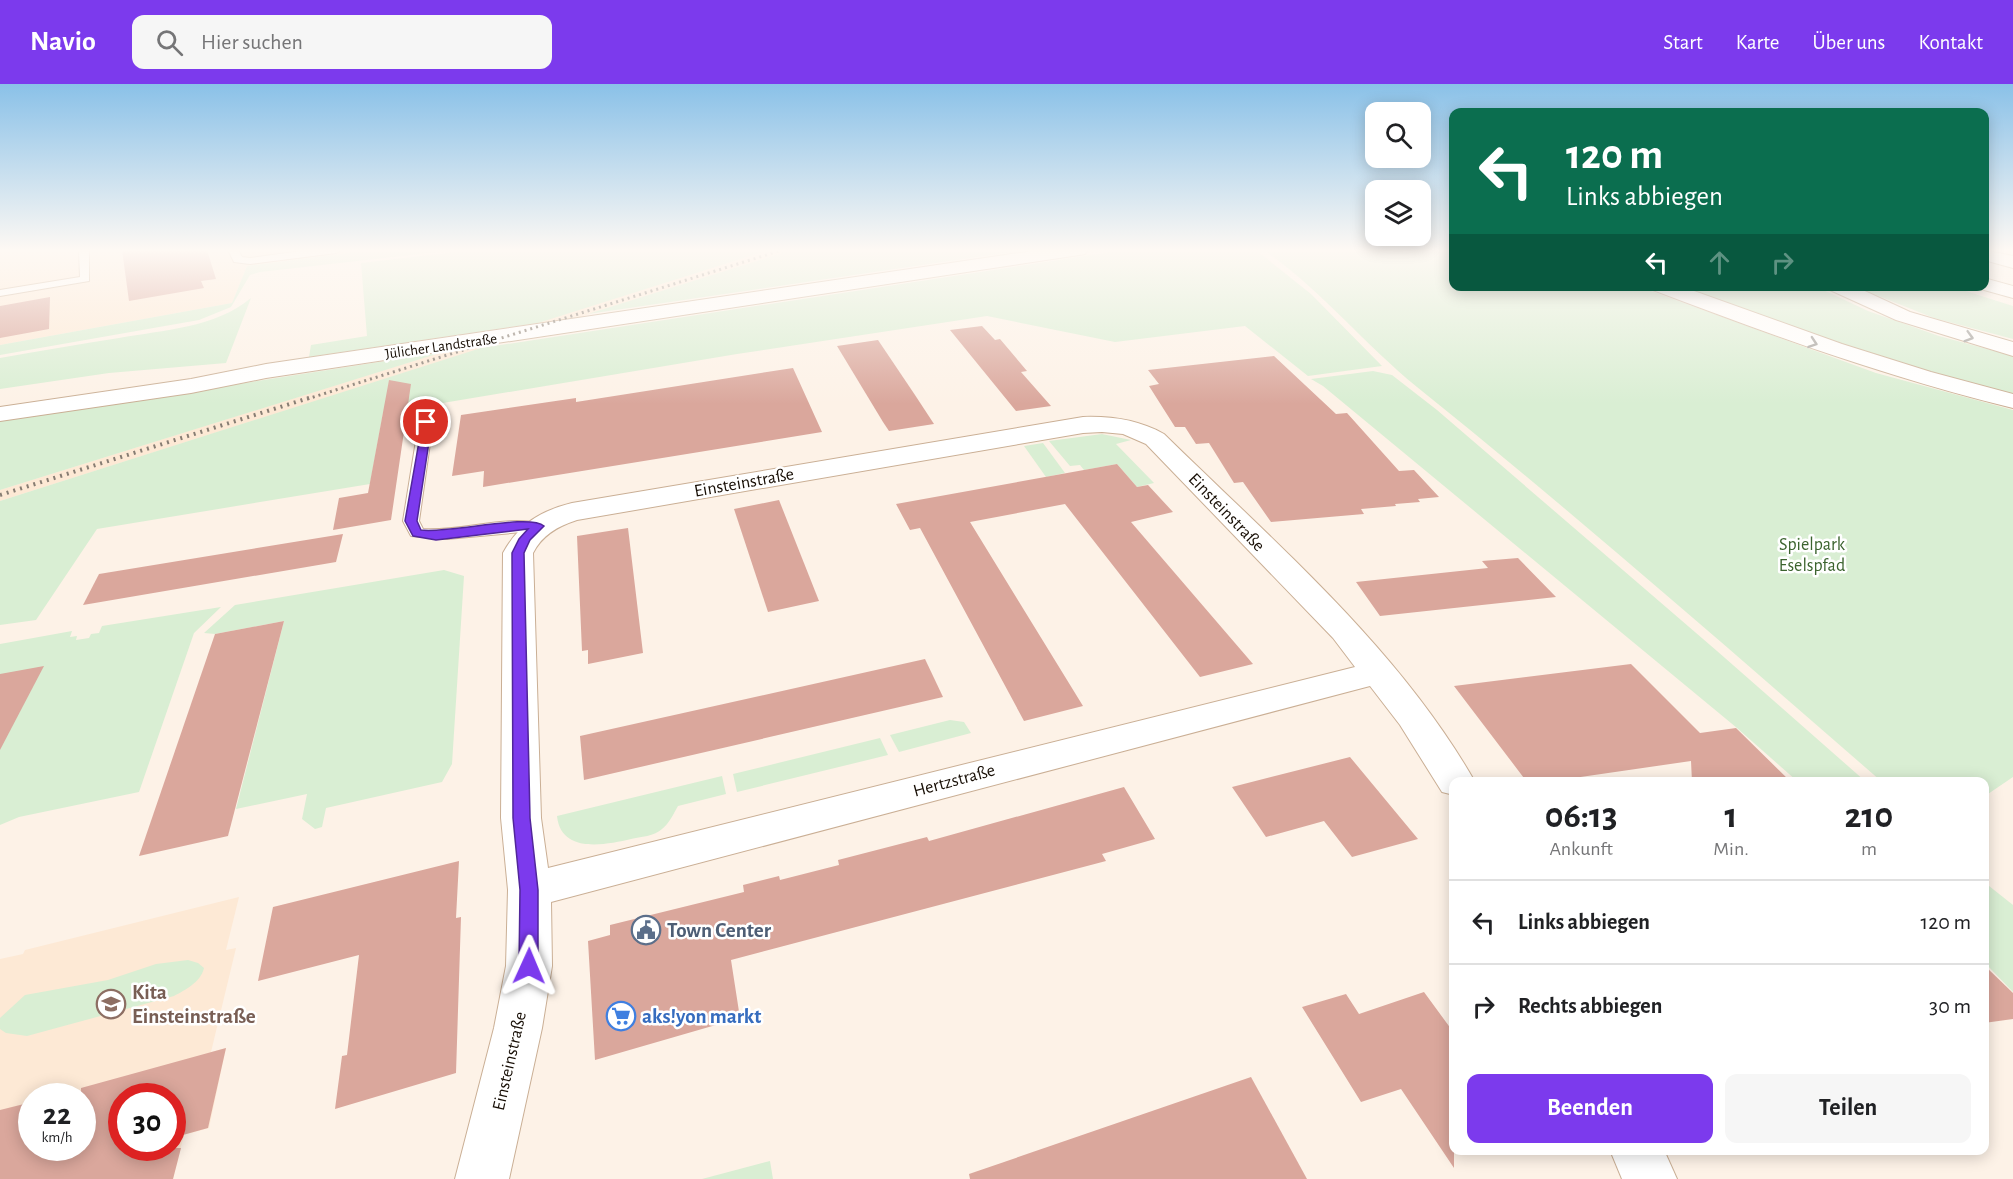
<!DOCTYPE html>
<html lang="de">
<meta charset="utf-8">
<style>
body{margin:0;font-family:"Alegreya Sans",sans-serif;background:#f6f6f6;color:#202124;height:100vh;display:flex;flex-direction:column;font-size:22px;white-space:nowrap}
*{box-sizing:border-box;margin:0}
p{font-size:20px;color:#757577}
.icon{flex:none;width:33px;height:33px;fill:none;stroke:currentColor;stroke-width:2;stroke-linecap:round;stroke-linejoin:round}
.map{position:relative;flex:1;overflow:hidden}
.details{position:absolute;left:1449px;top:693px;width:540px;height:378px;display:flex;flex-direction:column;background:#fff;border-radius:12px;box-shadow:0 3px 15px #0003}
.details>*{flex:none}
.banner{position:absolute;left:1449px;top:24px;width:540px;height:183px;border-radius:12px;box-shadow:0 3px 15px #0003;background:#0b6e4f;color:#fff;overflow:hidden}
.fabs{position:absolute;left:1365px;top:18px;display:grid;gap:12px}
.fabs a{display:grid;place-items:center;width:66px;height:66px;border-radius:12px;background:#fff;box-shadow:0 3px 15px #0003;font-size:30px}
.speed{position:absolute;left:18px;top:999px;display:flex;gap:12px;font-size:30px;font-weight:700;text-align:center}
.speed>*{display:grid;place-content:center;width:78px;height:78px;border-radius:50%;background:#fff;box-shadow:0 3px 15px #0003;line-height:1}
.speed small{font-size:15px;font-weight:400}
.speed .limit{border:9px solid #d22;background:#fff;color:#111}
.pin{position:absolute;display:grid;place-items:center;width:51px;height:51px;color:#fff;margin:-26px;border:3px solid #fff;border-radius:50%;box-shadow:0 2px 6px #0007}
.me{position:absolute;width:66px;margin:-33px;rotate:1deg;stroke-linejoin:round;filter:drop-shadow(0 0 4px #0008)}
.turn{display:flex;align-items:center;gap:21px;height:126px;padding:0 18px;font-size:27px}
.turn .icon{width:78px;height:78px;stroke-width:2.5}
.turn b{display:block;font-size:42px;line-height:51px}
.lanes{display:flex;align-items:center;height:57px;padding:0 18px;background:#0003;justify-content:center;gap:30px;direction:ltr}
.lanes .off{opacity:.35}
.eta{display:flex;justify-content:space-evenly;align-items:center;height:102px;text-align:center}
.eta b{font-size:36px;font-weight:700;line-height:42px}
.cta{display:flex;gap:12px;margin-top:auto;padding:12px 18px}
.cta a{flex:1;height:69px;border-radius:12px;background:#7c3aed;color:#fff;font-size:24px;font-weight:700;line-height:69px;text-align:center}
.cta a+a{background:#f6f6f6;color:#202124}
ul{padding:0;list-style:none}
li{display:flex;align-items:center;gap:18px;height:84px;padding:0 18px;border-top:2px solid #e0e0e0}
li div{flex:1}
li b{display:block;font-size:22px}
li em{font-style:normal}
header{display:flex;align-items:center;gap:36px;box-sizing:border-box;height:84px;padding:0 30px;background:#7c3aed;color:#fff}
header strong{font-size:28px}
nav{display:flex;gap:33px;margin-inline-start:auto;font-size:21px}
.search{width:420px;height:54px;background:#f6f6f6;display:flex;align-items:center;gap:15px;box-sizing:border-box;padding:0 21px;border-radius:12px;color:#757577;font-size:22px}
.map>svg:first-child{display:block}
</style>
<header>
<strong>Navio</strong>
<div class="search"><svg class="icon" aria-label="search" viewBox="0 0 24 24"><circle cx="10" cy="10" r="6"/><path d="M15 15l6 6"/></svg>Hier suchen</div>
<nav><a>Start</a><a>Karte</a><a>Über uns</a><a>Kontakt</a></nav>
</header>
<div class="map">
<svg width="2013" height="1095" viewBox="0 0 2013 1095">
<rect width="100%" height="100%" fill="#fdf2e7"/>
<g fill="#fde9d5" fill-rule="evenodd">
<path d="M0,166H371L247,182L232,219L0,261Z"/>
<path d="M769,166H792L0,417V406Z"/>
<path d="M239,813L226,866L236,864L211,968L226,964L209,1044L184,1051L173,1095H0V875L23,870L25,866ZM32,1012H82V1064H32ZM122,1012H172V1064H122Z"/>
</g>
<g fill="#d9eed3">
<path d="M371,166H455L260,188L250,191L231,223L199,236L0,271V261L232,219L247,182Z"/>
<path d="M473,166H769L538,239L309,273L311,261L367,252L361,179Z"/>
<path d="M792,166H1024L588,230Z"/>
<path d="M1124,166H1256L1311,210L1382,282L1308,292L1245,242L1115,258L987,232L737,270L383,329L370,400L97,445L36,536L0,541V417L481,264Z"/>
<path d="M1264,166H1453L1454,202L1640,203L1876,289L2013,326V693L1985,712L1984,698L1881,697C1728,564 1575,430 1417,303C1363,259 1322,207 1264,166Z"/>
<path d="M1672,203H1817L1868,227L1939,252L2013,272V314L1961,301Z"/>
<path d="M1856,203H1953L2013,222V255L1934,234Z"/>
<path d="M251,214L226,279L109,289L0,305V274C40,267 79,260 119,254C163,246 215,244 251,214Z"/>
<path d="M443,268L0,406V337Z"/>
<path d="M1373,287L1392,291L1437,326L1717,567L1865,697H1797L1737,644L1323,302L1311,295Z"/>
<path d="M1102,350L1131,356L1116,360L1154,399L1137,403L1117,380L1084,386L1080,381L1070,382L1049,357Z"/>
<path d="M1043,359L1065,389L1046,393L1024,362Z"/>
<path d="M444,486L464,492L452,680L442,698L326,724L322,743L315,745L302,735L307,710L236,725L284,537L215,550L204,549L235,521Z"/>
<path d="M221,523L194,549L139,708L19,733L0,741V560L72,547L70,553L77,552L76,556L89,554L91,550L99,549L102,542Z"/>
<path d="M950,636L964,638L971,649L899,668L890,651Z"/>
<path d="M880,654L888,671L737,708L733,690Z"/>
<path d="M722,692L726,710L678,722C674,729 669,740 662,745C655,752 640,753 631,755C605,761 561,770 557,732Z"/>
<path d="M1984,798L2013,821V908L1985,879Z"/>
<path d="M188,876L198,879L204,884C201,898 185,906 174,912L27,952L6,949L0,945V934L25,911L108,896L156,880Z"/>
<path d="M770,1077L773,1095H702Z"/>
</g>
<g fill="#daa79c">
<path d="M122,166H207L216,195L201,197L204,204L129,217Z"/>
<path d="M50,213L49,245L0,254V222Z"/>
<path d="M982,242L995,256L1000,255L1027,287L1021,288L1051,322L1016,327L950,246Z"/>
<path d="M878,256L915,311L934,340L889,347L883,338L837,262Z"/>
<path d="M1274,272L1336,330L1347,329L1399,387L1414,386L1439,413L1418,415L1420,418L1395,420L1396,422L1361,425L1364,430L1271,438L1243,398L1234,399L1209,359L1196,360L1185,343H1175L1149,302L1159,300L1148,286Z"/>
<path d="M793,284L822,348L483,403L484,387L452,392L461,331L576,314V318Z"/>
<path d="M389,296L411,300L391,436L333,446L339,414L368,409Z"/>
<path d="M1117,380L1137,403L1148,401L1173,428L1131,438L1253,580L1200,593L1065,420L970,438L1083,622L1024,637L920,444L910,446L896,420Z"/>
<path d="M779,416L819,517L768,528L734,425Z"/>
<path d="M628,444L643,569L588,580V566L582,567L577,452Z"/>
<path d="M343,450L336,478L83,521L99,490Z"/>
<path d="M1518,474L1556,513L1380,532L1356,498L1488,484L1482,477Z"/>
<path d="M284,537L228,752L139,772L215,550Z"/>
<path d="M925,575L943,613L584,696L580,652Z"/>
<path d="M1631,580L1700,649L1736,644L1791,698H1692L1691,677L1546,698H1527L1454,602Z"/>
<path d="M44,582L0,666V590Z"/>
<path d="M1350,673L1418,755L1352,773L1324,737L1266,753L1232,703Z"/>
<path d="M1124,703L1155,755L1102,770L1106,777L731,876L740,934L595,976L588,857L610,851V841L744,808L743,801L779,792L780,796L839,781L838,776L927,753L929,757Z"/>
<path d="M459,777L456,834L461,833L456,989L335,1025L342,972L347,971L359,871L258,897L273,823Z"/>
<path d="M1984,881L2013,909V935L1984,939Z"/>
<path d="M1424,908L1454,949V1084L1401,1005L1361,1018L1302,923L1346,910L1359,930Z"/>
<path d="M226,964L208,1044L172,1054V1012H122V1064H181L173,1095H0V1026L32,1018V1064H82L81,1004Z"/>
<path d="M1251,993L1307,1095H970L969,1090Z"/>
</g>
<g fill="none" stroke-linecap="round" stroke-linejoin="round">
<g stroke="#caaf95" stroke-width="2">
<g id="lane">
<path d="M79,166H89V197L0,212V206L80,193Z"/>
<path d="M228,166H238L242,173L250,174L309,166H341L336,169L250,180L234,178Z"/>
<path d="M426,334L433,338L419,437L423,445C462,448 505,430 544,440L546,443L544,446L447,455L411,452L403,437L419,338Z"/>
</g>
</g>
<g stroke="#caaf95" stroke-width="2">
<g id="street">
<path d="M1083,333C1112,332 1139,336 1164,350C1273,457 1399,564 1475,698H1454V711L1442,708L1400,641L1370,602L551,818L552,882L542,944L509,1095H455L494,944L506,882L508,806L501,734L503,469C519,440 540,427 572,419ZM1102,348L1123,350L1146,360L1333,554L1355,583L548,784L541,734L533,469C542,451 558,442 577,436L1083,349Z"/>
<path d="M1610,1066H1664L1677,1095H1622Z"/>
</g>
</g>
<g stroke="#caaf95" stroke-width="2">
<path id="primary" d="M1039,166H1088L1085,170L1079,171L266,294L191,309L0,337V323L191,295L266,280Z"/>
</g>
<g stroke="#caaf95" stroke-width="2">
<g id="highway">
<path d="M1984,166L2013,172V184L1984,176Z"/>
<path d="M1984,194L2013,202V214L1977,204L1976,202H1984Z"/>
<path d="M1651,202H1680L1842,260L1931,288L2013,310V324C1890,294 1771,251 1653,206Z"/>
<path d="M1828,202H1854L1910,228L2013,258V272L1896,236L1830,206Z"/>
</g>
</g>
<use href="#lane" fill="#fff" fill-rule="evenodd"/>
<use href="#street" fill="#fff" fill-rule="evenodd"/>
<use href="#primary" fill="#fff" fill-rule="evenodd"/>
<use href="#highway" fill="#fff" fill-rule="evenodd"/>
<path stroke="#877d73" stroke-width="3" stroke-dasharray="2 4" stroke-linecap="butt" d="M307,315L782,166"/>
<path stroke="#877d73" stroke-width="4" stroke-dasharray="2 5" stroke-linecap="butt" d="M0,411L312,313"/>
</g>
<defs><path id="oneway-chevron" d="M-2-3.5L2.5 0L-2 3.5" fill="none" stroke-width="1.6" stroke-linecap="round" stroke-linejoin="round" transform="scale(1.5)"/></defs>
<g stroke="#a29f9b">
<use href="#oneway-chevron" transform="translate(1969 253) rotate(16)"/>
<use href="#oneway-chevron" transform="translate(1813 259) rotate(19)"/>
</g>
<linearGradient id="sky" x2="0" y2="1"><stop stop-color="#8ac1e8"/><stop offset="0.52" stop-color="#fef9f4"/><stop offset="1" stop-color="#fef9f4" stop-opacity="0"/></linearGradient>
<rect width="2013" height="320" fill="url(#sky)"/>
<path fill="#7c3aed" stroke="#51269a" stroke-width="1.5" d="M423,335L432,338L417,437L421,446C449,450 529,429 544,442L530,456L524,469L530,734L538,806V882L535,887L529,890L522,887L519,882L520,806L513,734L512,469L519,455L528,445L436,456L413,452L405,437Z"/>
<defs>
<g id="civic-ring" transform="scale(1.5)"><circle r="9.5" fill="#fff" stroke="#5c6f8a" stroke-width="1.5"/><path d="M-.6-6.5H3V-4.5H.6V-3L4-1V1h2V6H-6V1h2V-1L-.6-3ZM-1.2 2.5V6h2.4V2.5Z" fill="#5c6f8a"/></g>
<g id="school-ring" transform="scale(1.5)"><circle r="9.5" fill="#fff" stroke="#8d6e63" stroke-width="1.5"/><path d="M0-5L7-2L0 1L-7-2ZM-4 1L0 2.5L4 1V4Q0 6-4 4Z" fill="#8d6e63"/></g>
<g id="supermarket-ring" transform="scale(1.5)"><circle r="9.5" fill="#fff" stroke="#3f7fe0" stroke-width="1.5"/><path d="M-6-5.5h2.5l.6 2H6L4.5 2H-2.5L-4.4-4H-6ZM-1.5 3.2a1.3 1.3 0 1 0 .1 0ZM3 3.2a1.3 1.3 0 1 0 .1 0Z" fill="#3f7fe0"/></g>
</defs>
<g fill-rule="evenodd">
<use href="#civic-ring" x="646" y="846"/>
<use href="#school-ring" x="111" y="920"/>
<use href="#supermarket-ring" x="621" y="932"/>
</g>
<g text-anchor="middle" stroke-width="5" stroke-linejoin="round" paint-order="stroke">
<g font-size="15" fill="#170e05" stroke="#fff">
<text transform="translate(441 262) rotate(-8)" y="5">Jülicher Landstraße</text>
</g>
<g font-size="18" fill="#170e05" stroke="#fff">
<text transform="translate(744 398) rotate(-10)" y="6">Einsteinstraße</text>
<text transform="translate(1227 428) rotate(46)" y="6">Einsteinstraße</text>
<text transform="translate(954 696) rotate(-15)" y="6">Hertzstraße</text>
<text transform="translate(509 977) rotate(-77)" y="6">Einsteinstraße</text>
</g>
<g font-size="18" fill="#3b632e" stroke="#fff">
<text x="1812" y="466">Spielpark<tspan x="1812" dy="21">Eselspfad</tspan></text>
</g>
<g font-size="21" font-weight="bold" fill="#4e5e75" stroke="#fff" text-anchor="start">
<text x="667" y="853">Town Center</text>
</g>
<g font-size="21" font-weight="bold" fill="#785e54" stroke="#fff" text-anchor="start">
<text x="132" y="915">Kita<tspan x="132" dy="24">Einsteinstraße</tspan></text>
</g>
<g font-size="21" font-weight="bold" fill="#366cbe" stroke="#fff" text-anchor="start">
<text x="642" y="939">aks!yon markt</text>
</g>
</g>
</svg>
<div class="fabs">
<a><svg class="icon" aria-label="search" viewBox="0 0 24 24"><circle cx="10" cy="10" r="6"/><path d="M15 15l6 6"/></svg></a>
<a><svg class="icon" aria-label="layers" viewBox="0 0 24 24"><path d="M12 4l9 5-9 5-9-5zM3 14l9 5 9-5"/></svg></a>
</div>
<div class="speed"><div>22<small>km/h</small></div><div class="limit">30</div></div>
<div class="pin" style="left:426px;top:338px;background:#d93025"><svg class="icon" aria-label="arrive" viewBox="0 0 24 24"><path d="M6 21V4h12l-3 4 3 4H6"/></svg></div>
<svg class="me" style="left:529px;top:882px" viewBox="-20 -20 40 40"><path d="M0-17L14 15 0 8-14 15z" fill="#7c3aed" stroke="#fff" stroke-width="4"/></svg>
<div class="banner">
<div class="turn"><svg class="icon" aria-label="left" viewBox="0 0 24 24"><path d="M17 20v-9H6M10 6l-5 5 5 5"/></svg><div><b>120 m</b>Links abbiegen</div></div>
<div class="lanes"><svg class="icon" aria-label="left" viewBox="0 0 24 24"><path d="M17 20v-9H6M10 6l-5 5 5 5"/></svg><svg class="icon off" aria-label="ahead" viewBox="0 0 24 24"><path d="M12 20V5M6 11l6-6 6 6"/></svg><svg class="icon off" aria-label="right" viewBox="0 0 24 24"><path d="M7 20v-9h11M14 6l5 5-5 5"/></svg></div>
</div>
<section class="details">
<div class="eta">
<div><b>06:13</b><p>Ankunft</p></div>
<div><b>1</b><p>Min.</p></div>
<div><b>210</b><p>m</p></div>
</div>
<ul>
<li><svg class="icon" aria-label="left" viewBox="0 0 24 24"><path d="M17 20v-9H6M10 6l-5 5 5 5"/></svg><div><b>Links abbiegen</b></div><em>120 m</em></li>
<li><svg class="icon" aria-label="right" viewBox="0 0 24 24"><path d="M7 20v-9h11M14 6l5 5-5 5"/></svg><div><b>Rechts abbiegen</b></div><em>30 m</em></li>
</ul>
<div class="cta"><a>Beenden</a><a>Teilen</a></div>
</section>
</div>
